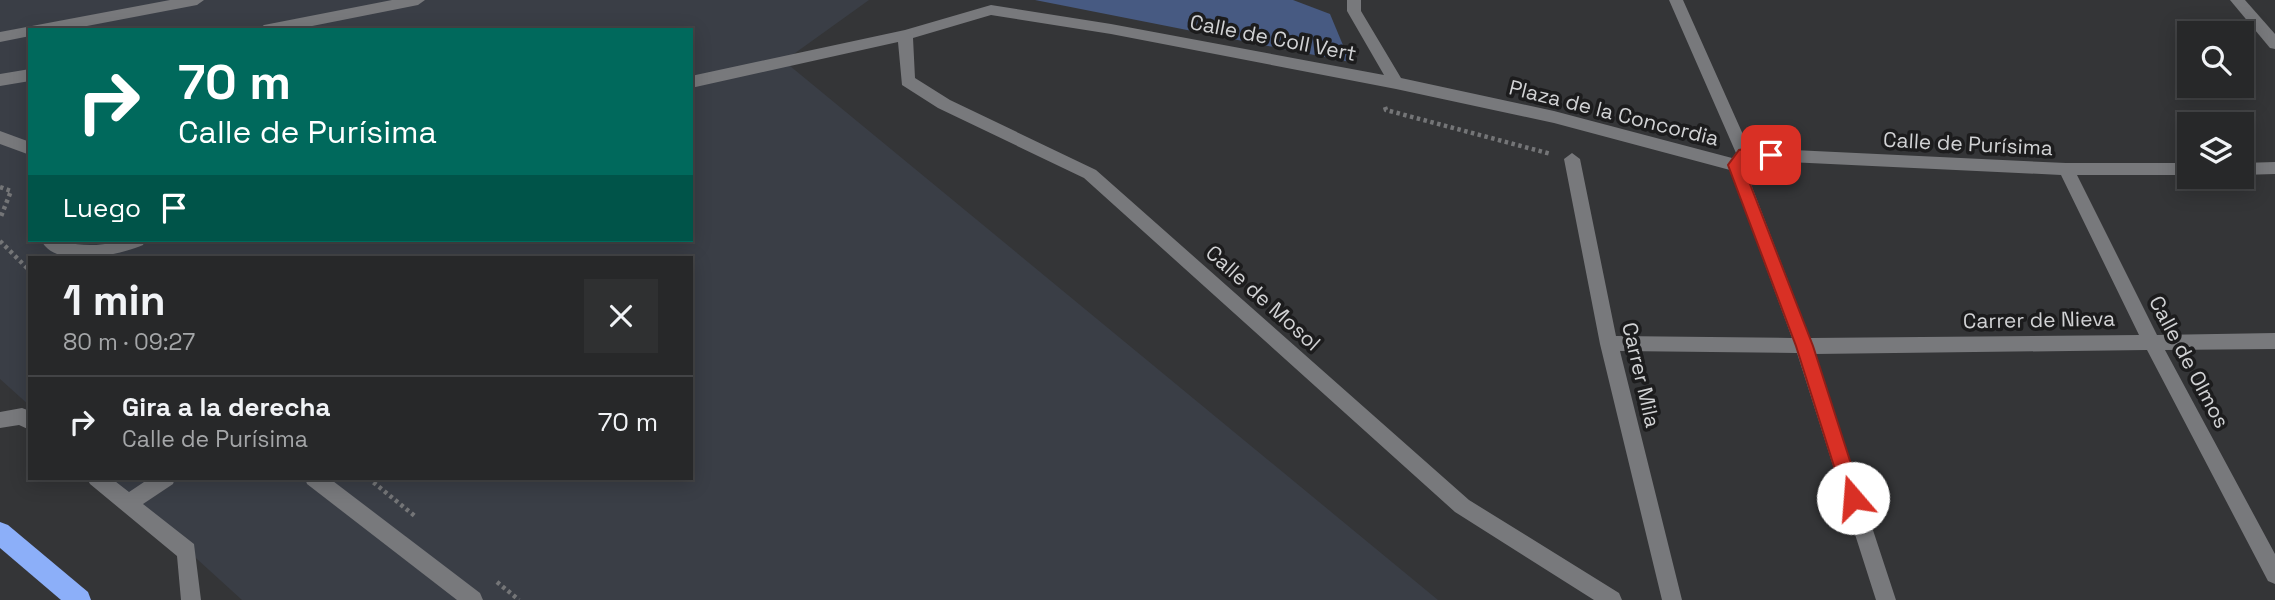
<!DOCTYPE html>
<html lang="es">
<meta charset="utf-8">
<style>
body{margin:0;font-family:"Space Grotesk",sans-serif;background:#2f3031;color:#f1f3f6;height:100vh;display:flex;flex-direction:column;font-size:26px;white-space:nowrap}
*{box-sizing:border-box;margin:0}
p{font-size:23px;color:#a4a6a8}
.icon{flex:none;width:38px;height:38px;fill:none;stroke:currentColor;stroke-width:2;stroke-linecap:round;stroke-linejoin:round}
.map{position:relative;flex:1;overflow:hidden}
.panel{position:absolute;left:28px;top:256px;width:665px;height:224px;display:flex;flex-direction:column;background:#272829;border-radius:0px;box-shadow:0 4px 18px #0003,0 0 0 2px #434446}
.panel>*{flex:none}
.guide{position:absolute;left:28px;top:28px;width:665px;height:214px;border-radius:0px;box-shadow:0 4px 18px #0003,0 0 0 2px #434446;background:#00695c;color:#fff;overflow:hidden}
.controls{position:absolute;left:2177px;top:21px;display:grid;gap:14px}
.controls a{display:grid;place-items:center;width:77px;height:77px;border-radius:0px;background:#272829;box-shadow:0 4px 18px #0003,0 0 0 2px #434446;font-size:35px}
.pin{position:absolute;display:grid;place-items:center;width:60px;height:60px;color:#fff;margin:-30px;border-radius:14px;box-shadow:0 4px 10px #0006}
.me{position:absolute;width:77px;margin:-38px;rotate:342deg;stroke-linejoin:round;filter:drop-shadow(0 0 5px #0008)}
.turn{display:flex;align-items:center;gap:24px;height:147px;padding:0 35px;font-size:32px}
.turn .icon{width:91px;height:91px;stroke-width:2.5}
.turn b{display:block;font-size:49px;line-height:60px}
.then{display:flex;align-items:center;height:66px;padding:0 35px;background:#0003;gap:14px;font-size:26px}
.round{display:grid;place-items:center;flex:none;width:74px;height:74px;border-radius:0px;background:#2f3031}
.summary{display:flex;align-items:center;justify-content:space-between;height:119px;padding:0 35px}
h1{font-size:42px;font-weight:700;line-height:52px}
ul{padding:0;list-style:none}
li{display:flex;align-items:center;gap:21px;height:91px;padding:0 35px;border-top:2px solid #434446}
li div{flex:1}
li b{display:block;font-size:26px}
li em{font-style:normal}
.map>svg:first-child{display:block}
</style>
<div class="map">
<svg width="2275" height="600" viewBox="0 0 2275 600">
<rect width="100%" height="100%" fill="#343537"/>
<path fill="#3a3e46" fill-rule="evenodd" d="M0,0H869L784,61L1438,600H242L108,478H691V257H30V406L0,379ZM30,30H691V240H30Z"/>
<path fill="#475a82" d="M1035,0H1293L1330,14L1350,62Z"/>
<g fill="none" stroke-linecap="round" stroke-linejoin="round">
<g stroke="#747577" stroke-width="4.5" stroke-dasharray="3.5 3.5" stroke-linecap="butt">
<path d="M1385,107L1386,110L1551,154"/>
<path d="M0,187L11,191L0,219"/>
<path d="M0,241L30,271"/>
<path d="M368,478L416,517"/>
<path d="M497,582L519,600"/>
</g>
<g fill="#78797c" fill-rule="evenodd">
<path d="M170,0H204L197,5L66,30H30V36L0,42V32Z"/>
<path d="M392,0H425L418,5L292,30H257L264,25Z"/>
<path d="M1347,0H1361V11L1401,78L1554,111L1732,158L1736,153L1669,0H1683L1749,148L2066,163H2189V175H2077L2157,335L2275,333V349L2165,350L2275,554V584L2268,581L2147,350L1815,354L1896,600H1876L1797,353L1620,351L1682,600H1662L1600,344L1564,159L1572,153L1580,159L1616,336L1792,338L1730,170L1554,123L1396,89L1111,34L991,15L913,38L915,78L950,100L1096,170L1469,500L1619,593L1622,600H1594L1455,512L1084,178L938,108L902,85L898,42L691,88V76L905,30L991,5L1111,24L1384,75L1347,11ZM1748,160L2061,175L2139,335L1810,338L1744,166Z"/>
<path d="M2230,0H2245L2275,34V49L2270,48Z"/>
<path d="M30,69V81L0,86V74Z"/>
<path d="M0,131L30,142V155L0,144Z"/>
<path d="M2275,162V174L2242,175V163Z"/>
<path d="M41,240C58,240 73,245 90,245C109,245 126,239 145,240L143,245C120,255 55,270 41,240Z"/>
<path d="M22,408L30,411V430L19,425L0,428V412Z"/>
<path d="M87,478H111L129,492L150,478H175L173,484L143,504L194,544L201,600H181L177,556L90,484Z"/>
<path d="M305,478H329L480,593L483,600H457L307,484Z"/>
</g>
<path fill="#8caff9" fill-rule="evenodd" d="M0,522L8,525L88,592L91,600H61L0,548Z"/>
</g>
<path fill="#d93025" stroke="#8d1f18" stroke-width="2" d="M1744,149L1771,150L1779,155L1771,161L1748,160L1743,166L1813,346L1862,498L1859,504L1853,507L1847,504L1844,498L1796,346L1728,165L1739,150Z"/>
<g text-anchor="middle" stroke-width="7" stroke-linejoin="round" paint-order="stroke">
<g font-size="21" fill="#d1d2d4" stroke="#1c1c1d">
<text transform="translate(1273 38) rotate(11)" y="7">Calle de Coll Vert</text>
<text transform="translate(1614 113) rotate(14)" y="7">Plaza de la Concordia</text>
<text transform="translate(1968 144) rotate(3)" y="7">Calle de Purísima</text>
<text transform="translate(1263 298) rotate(42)" y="7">Calle de Mosol</text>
<text transform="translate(2039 320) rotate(-1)" y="7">Carrer de Nieva</text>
<text transform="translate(2189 362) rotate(62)" y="7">Calle de Olmos</text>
<text transform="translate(1641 375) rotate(77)" y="7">Carrer Mila</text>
</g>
</g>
</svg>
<div class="controls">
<a><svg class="icon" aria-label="search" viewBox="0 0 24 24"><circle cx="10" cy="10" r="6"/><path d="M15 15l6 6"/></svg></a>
<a><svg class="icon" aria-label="layers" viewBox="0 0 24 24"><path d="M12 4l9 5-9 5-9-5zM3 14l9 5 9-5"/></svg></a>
</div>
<div class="pin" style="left:1771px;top:155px;background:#d93025"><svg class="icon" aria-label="arrive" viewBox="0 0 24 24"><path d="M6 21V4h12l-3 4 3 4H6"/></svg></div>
<svg class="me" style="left:1853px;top:498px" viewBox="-20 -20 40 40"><circle r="19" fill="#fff"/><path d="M0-13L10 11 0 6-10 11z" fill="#d93025"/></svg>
<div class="guide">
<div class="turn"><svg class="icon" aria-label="right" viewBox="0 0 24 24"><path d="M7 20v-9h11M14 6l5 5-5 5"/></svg><div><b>70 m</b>Calle de Purísima</div></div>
<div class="then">Luego<svg class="icon" aria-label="arrive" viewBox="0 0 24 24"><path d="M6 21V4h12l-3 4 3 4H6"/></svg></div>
</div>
<section class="panel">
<div class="summary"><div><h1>1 min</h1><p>80 m · 09:27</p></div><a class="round"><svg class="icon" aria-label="close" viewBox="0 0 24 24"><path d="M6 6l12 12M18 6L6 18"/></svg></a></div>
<ul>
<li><svg class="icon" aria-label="right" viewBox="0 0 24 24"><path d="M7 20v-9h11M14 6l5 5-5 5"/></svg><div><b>Gira a la derecha</b><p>Calle de Purísima</p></div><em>70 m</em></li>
</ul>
</section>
</div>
